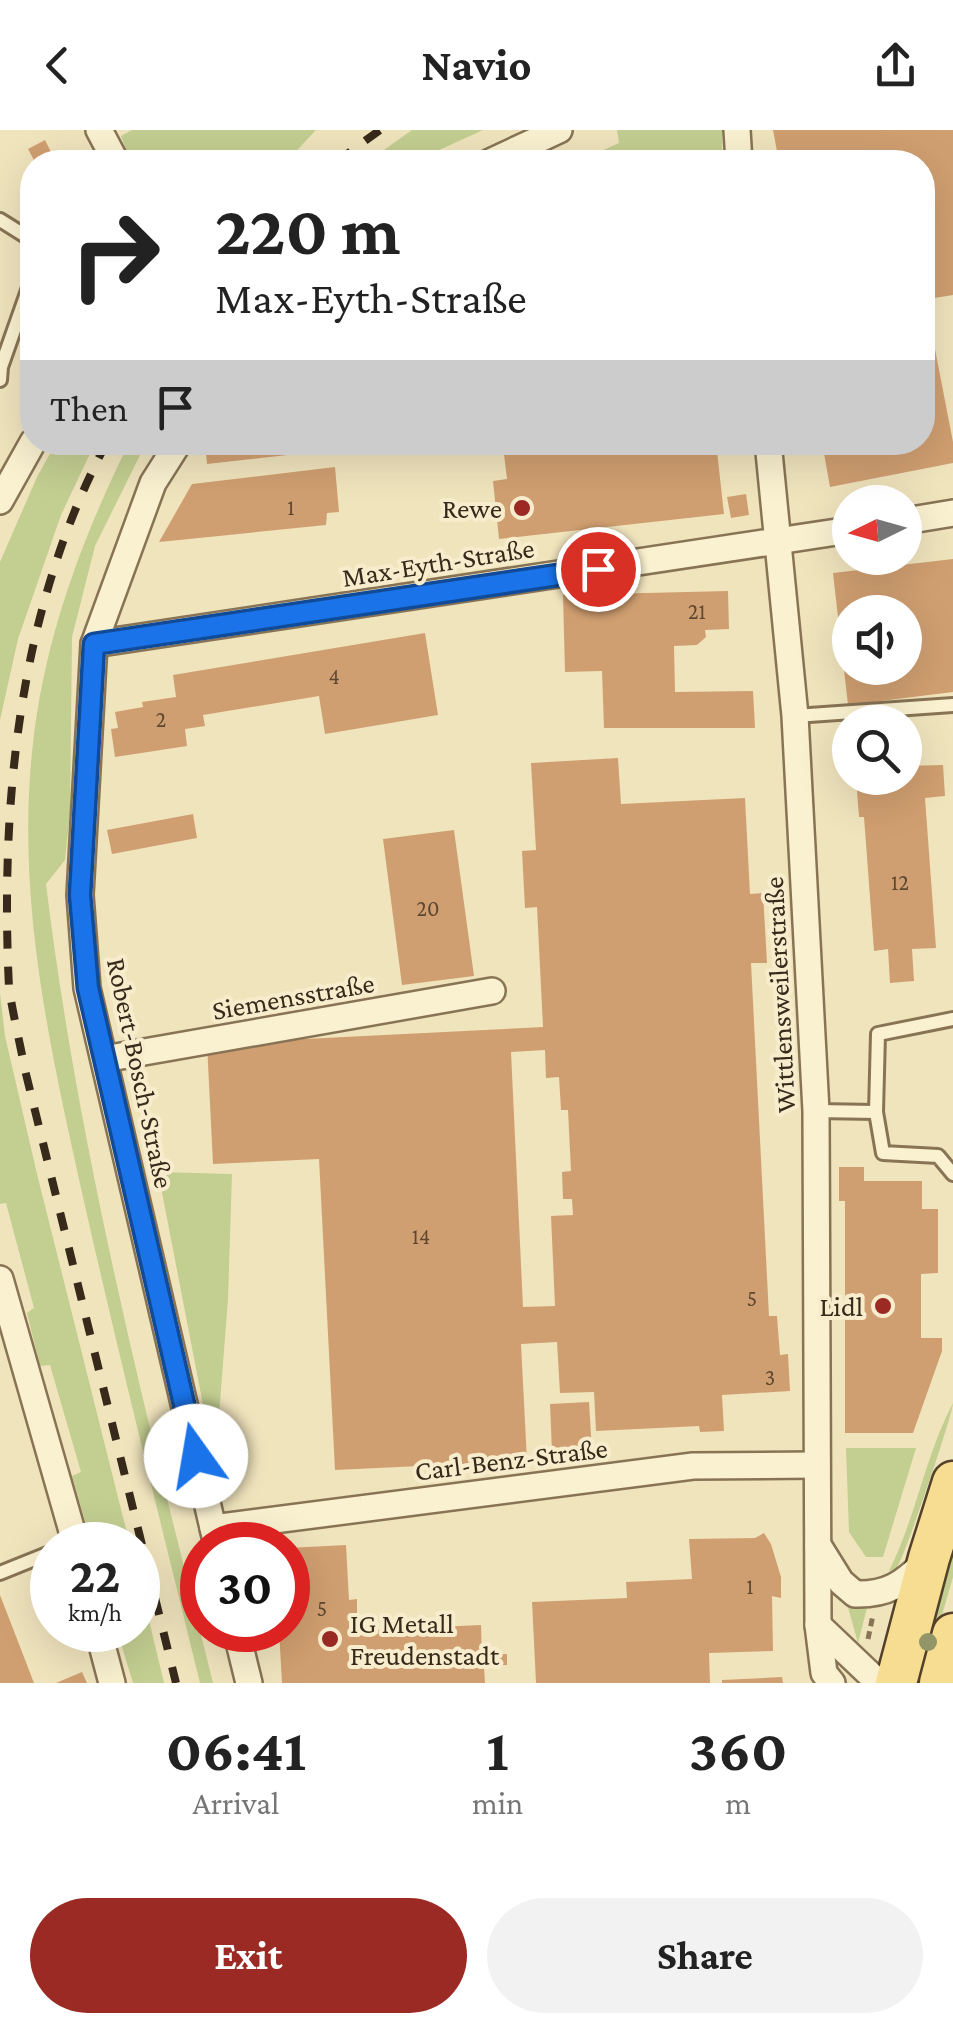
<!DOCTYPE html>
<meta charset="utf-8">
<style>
body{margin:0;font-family:"Crimson Pro",serif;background:#f2f2f2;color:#222;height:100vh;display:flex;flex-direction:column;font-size:38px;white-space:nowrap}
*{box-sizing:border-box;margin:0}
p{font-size:32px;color:#767676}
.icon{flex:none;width:55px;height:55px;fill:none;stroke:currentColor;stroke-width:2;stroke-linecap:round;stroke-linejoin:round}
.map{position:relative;height:1553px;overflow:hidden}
.panel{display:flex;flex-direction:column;background:#fff;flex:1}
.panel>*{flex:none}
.banner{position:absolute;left:20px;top:20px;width:915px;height:305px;border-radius:40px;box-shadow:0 10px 40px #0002;background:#fff;color:#222;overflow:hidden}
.needle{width:65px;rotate:265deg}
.tools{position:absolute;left:832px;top:355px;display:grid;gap:20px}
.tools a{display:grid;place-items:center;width:90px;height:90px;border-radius:50%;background:#fff;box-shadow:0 10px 40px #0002;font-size:50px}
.speed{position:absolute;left:30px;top:1392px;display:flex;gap:20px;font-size:50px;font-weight:700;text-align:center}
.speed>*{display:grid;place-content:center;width:130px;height:130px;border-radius:50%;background:#fff;box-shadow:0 10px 40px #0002;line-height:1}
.speed small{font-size:25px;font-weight:400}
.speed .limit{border:15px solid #d22;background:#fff;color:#111}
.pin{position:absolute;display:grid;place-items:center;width:85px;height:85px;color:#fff;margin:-42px;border:5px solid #fff;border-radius:50%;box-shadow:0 2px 10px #0007}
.me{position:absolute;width:110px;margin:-55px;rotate:347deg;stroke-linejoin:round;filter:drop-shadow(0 0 8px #0008)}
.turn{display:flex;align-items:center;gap:35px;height:210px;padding:0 30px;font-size:45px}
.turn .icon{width:130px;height:130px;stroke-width:2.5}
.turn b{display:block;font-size:70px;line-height:85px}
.then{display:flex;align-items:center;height:95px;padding:0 30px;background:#0003;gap:20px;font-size:38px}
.eta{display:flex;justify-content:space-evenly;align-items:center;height:170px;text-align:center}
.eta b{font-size:60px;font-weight:700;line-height:70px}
.action{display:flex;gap:20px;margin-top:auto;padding:20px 30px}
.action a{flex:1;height:115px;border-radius:60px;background:#9a2a23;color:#fff;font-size:40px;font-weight:700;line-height:115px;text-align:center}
.action a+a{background:#f2f2f2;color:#222}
header{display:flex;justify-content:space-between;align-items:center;height:130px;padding:0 30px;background:#fff;font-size:45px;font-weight:700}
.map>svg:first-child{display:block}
</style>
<header><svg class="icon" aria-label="back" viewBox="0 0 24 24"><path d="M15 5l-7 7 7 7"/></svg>Navio<svg class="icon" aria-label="share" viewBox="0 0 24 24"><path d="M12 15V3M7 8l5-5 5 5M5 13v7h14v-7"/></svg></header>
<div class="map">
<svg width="953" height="1553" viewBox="0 0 953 1553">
<rect width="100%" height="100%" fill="#f0e4bd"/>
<g fill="#c3ce91">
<path d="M132,0H316L286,32H131L121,6Z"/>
<path d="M412,0H483L413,32H367Z"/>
<path d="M617,0H722V32H577L619,13Z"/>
<path d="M56,313H95L61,385L18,509L0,590V432L37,347Z"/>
<path d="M129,313H146L95,416L72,507L70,683L65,730L46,754C79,1025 147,1289 213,1553H200C161,1394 121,1235 85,1076C51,923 15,770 33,613C45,507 82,408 129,313Z"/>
<path d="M0,863L5,906L37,1044L130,1415H92L72,1346L81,1342L50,1235L40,1236L27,1183L34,1178L6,1073L0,1074Z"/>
<path d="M158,1042L232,1044L228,1169L219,1285L206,1290Z"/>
<path d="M953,1273C953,1284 904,1430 896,1439L889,1441C916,1387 925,1326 953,1273Z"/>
<path d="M846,1318H916L883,1427H866L849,1402Z"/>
<path d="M953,1390V1447L929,1530L915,1531Z"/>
<path d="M138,1444L164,1553H133L117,1500H138Z"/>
<path d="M847,1474L867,1478L858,1513Z"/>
</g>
<g fill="#d09f71" fill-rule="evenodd">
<path d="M773,0H953V165L922,170V32H779Z"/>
<path d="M45,10L56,32H35L28,19Z"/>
<path d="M934,214L953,312V333L830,357L822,312H922V216Z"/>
<path d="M205,312H377V315L207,334Z"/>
<path d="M529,312H716L724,384L499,409L493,351L507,349L503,316Z"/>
<path d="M335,337L339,382L327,383L326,395L159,412L192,354Z"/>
<path d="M746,364L749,385L731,388L727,367Z"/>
<path d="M953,429V562L848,575L833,443ZM850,482H905V538H850Z"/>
<path d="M728,461L729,499L705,500L706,507L697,515L674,516L675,562L753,561L755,598H604L602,541L565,542L563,465Z"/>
<path d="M425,503L438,585L325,604L319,566L203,585L205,596L185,599L187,616L115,627L111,599L118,598L115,582L143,577L142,572L176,567L173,545Z"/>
<path d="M618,628L621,674L745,668L750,764L763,763L767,833H751L769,1186H777L780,1225L788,1224L790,1261L722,1265L724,1301L700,1302L699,1296L596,1301L594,1262L560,1263L557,1212L521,1214L527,1331L335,1340L319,1029L213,1034L207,914L543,897L537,777L525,778L522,721L536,720L531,633ZM545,920L546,948L559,947L561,980H568L571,1041L562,1042L563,1069H572L573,1085L551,1086L555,1176L523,1177L511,922Z"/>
<path d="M943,635L945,666L925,668L936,818L912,819L914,851L890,853L888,819L874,821L864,687H859L856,648H905V636Z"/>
<path d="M193,684L197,708L112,724L107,700Z"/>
<path d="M454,700L474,846L402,855L383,709Z"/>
<path d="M839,1037H864V1051H922V1079H938V1143L921,1144V1208H942V1221L913,1303H845V1071H839Z"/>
<path d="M589,1272L592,1321L552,1322L550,1274Z"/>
<path d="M764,1403L771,1414L781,1447V1468L772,1466L773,1521L709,1523L710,1553H536L532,1472L627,1468L626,1452L692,1449L689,1409L755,1408Z"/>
<path d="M346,1415L349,1470L357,1469V1485L349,1486L350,1501L481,1495L482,1525L507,1524V1535L484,1536L485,1553H282L279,1500H288V1418Z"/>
<path d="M0,1465L34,1553H0Z"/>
<path d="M82,1542L87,1553H56Z"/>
<path d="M782,1547L783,1553H722V1550Z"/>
</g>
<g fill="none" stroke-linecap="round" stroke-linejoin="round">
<g stroke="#887455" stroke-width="18">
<g id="service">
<path d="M0,90L32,110"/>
<path d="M0,250L1,237L32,149"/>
<path d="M795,586L953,575"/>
<path d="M953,889L878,904L876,982L883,1023L938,1026L953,1044"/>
<path d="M816,981L876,982"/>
<path d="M0,1443L52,1422"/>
</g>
</g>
<g stroke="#887455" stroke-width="30">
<g id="minor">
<path d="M99,0L116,32"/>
<path d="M737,0L739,32"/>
<path d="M490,32L559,0"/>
<path d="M179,312L153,353L94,514L80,765L87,858L217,1415"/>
<path d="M768,312L795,586L816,981L818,1495L824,1543L832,1553"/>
<path d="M0,371L33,312"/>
<path d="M905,391L953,383"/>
<path d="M94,514L850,400"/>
<path d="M104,929L492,861"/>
<path d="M0,1149L76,1415"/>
<path d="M213,1398L693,1336L817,1335"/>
<path d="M818,1415L841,1452L855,1464C887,1465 903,1454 925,1432"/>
<path d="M818,1495L879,1553"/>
<path d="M98,1500L112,1553"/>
<path d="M236,1500L249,1553"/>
</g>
</g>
<g stroke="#55412a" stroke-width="45">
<g id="primary">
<path d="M896,1553L929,1428L953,1352"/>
<path d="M940,1553L953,1504"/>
</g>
</g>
<path stroke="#887455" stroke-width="5" stroke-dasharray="8 5" stroke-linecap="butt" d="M868,1509L873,1485"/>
<use href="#service" stroke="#faf1d0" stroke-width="12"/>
<use href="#minor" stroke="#faf1d0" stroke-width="25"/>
<use href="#primary" stroke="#f6dd92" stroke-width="40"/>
<g stroke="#372a1b" stroke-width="8" stroke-dasharray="18 18" stroke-linecap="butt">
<path d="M336,32L380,0"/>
<path d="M107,312C19,477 0,672 9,858C13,885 20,913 25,940L176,1553"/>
</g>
</g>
<circle fill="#919567" cx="928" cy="1512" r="9"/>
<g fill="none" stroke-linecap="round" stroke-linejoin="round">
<g stroke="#114b97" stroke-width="25">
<path id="route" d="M196,1326L88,858L80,765L94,514L598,439"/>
</g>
<use href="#route" stroke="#1a73e8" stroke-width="18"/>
</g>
<g fill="#9a2a23" stroke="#f7edcd" stroke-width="4">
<circle cx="522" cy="378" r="10"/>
<circle cx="883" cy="1176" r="10"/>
<circle cx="330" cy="1509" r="10"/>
</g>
<g text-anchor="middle" stroke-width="8" stroke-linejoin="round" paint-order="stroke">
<g font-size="22" fill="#5d4730">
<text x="291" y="385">1</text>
<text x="697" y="489">21</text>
<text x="334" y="554">4</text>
<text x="161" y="597">2</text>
<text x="900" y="760">12</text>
<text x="428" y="786">20</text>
<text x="421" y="1114">14</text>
<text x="752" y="1176">5</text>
<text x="770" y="1255">3</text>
<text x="750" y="1464">1</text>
<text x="322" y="1486">5</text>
</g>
<g font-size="28" fill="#372a1b" stroke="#f7edcd" text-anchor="end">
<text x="502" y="388">Rewe</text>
<text x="863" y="1186">Lidl</text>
<text x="350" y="1503" text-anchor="start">IG Metall<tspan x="350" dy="32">Freudenstadt</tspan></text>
</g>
<g font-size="28" fill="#372a1b" stroke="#f7edcd">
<text transform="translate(438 432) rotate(-9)" y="10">Max-Eyth-Straße</text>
<text transform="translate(779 865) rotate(-93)" y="10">Wittlensweilerstraße</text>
<text transform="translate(293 866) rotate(-10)" y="10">Siemensstraße</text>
<text transform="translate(141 943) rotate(78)" y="10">Robert-Bosch-Straße</text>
<text transform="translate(511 1329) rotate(-7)" y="10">Carl-Benz-Straße</text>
</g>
</g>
</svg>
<div class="tools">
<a><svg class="needle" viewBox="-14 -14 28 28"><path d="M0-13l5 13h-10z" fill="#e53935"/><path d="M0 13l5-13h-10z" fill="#767676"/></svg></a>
<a><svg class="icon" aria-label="sound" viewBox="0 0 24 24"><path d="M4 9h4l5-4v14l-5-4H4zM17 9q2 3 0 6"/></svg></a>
<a><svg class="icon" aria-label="search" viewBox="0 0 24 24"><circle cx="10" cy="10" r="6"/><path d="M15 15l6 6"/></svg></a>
</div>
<div class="speed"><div>22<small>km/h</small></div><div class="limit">30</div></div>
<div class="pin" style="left:598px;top:439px;background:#d93025"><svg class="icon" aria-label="arrive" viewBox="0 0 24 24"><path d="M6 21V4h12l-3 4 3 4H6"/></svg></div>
<svg class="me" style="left:196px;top:1326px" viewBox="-20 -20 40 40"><circle r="19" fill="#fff"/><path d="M0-13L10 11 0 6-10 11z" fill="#1a73e8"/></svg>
<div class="banner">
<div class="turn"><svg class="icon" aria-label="right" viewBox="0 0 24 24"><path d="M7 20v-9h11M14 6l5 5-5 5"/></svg><div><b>220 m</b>Max-Eyth-Straße</div></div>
<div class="then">Then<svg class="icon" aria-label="arrive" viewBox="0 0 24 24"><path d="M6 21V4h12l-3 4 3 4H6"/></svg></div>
</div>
</div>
<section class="panel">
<div class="eta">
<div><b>06:41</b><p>Arrival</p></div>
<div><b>1</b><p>min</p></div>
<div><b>360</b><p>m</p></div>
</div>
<div class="action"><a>Exit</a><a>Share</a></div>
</section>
